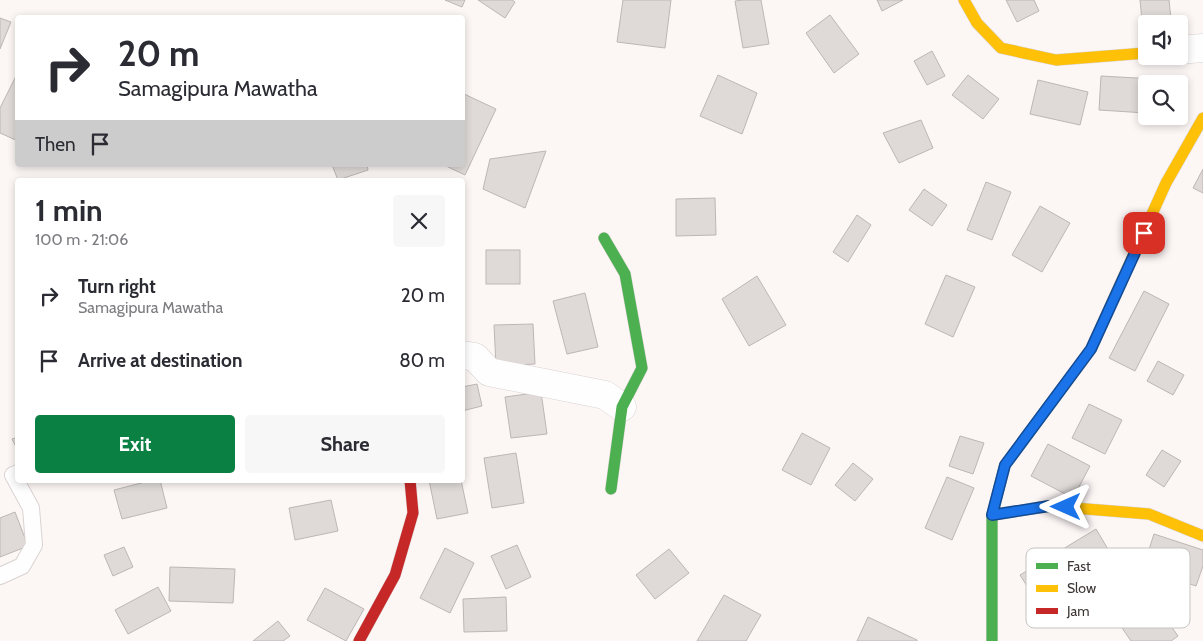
<!DOCTYPE html>
<meta charset="utf-8">
<style>
body{margin:0;font-family:Cabin,sans-serif;background:#f7f7f7;color:#2b2b33;height:100vh;display:flex;flex-direction:column;font-size:19px;white-space:nowrap}
*{box-sizing:border-box;margin:0}
p{font-size:16px;color:#7c7c81}
.icon{flex:none;width:28px;height:28px;fill:none;stroke:currentColor;stroke-width:2;stroke-linecap:round;stroke-linejoin:round}
.map{position:relative;flex:1;overflow:hidden}
.sheet{position:absolute;left:15px;top:178px;width:450px;height:305px;display:flex;flex-direction:column;background:#fff;border-radius:5px;box-shadow:0 2px 8px #0003}
.sheet>*{flex:none}
.hud{position:absolute;left:15px;top:15px;width:450px;height:152px;border-radius:5px;box-shadow:0 2px 8px #0003;background:#fff;color:#2b2b33;overflow:hidden}
.buttons{position:absolute;left:1138px;top:15px;display:grid;gap:10px}
.buttons a{display:grid;place-items:center;width:50px;height:50px;border-radius:5px;background:#fff;box-shadow:0 2px 8px #0003;font-size:25px}
.pin{position:absolute;display:grid;place-items:center;width:42px;height:42px;color:#fff;margin:-21px;border-radius:10px;box-shadow:0 2px 8px #0006}
.me{position:absolute;width:55px;margin:-28px;rotate:270deg;stroke-linejoin:round;filter:drop-shadow(0 0 4px #0008)}
.turn{display:flex;align-items:center;gap:18px;height:105px;padding:0 20px;font-size:22px}
.turn .icon{width:65px;height:65px;stroke-width:2.5}
.turn b{display:block;font-size:35px;line-height:42px}
.then{display:flex;align-items:center;height:48px;padding:0 20px;background:#0003;gap:10px;font-size:19px}
.round{display:grid;place-items:center;flex:none;width:52px;height:52px;border-radius:5px;background:#f7f7f7}
.head{display:flex;align-items:center;justify-content:space-between;height:85px;padding:0 20px}
h1{font-size:30px;font-weight:800;line-height:38px}
.action{display:flex;gap:10px;margin-top:auto;padding:10px 20px}
.action a{flex:1;height:58px;border-radius:5px;background:#0b8043;color:#fff;font-size:20px;font-weight:800;line-height:58px;text-align:center}
.action a+a{background:#f7f7f7;color:#2b2b33}
ul{padding:0;list-style:none}
li{display:flex;align-items:center;gap:15px;height:65px;padding:0 20px}
li div{flex:1}
li b{display:block;font-size:19px}
li em{font-style:normal}
.map>svg:first-child{display:block}
</style>
<div class="map">
<svg width="1203" height="641" viewBox="0 0 1203 641">
<rect width="100%" height="100%" fill="#fcf6f5"/>
<g fill="#dfdad8" stroke="#bcb7b5">
<path d="M445,0H465L462,7Z"/>
<path d="M478,0H512L515,2L505,18Z"/>
<path d="M623,0H671L665,48L617,42Z"/>
<path d="M744,0H761L769,44L743,48L735,1Z"/>
<path d="M877,0H903L882,11Z"/>
<path d="M1006,0H1034L1039,11L1017,22Z"/>
<path d="M1140,0H1169L1171,19L1142,21Z"/>
<path d="M830,15L859,54L834,73L806,33Z"/>
<path d="M0,18L11,22L0,49Z"/>
<path d="M932,51L945,76L927,85L914,61Z"/>
<path d="M18,72V141L0,133V108Z"/>
<path d="M718,75L757,93L742,134L700,116Z"/>
<path d="M968,75L999,99L983,119L952,95Z"/>
<path d="M1101,76L1154,79V84H1146V113L1099,110Z"/>
<path d="M1038,80L1088,92L1080,125L1030,114Z"/>
<path d="M462,93L496,109L465,175L444,165H462Z"/>
<path d="M921,120L933,148L899,163L883,133Z"/>
<path d="M546,151L525,208L483,189L490,159Z"/>
<path d="M332,165H367L368,170L338,180Z"/>
<path d="M1203,169V193L1193,188Z"/>
<path d="M986,182L1011,192L992,240L967,230Z"/>
<path d="M924,189L947,205L932,226L909,210Z"/>
<path d="M715,198L716,235L676,236V199Z"/>
<path d="M1040,206L1070,223L1042,272L1012,255Z"/>
<path d="M857,215L871,225L848,262L833,252Z"/>
<rect x="486" y="250" width="34" height="34"/>
<path d="M946,275L975,287L953,337L925,324Z"/>
<path d="M757,276L786,325L749,346L722,299Z"/>
<path d="M1144,291L1169,304L1135,371L1109,358Z"/>
<path d="M585,293L598,347L567,354L553,301Z"/>
<path d="M533,324L535,364L496,366L494,325Z"/>
<path d="M1158,361L1184,375L1173,395L1147,381Z"/>
<path d="M477,384L482,406L462,411V387Z"/>
<path d="M541,392L547,434L511,438L505,397Z"/>
<path d="M1089,404L1122,420L1105,454L1072,438Z"/>
<path d="M802,433L830,448L811,485L782,470Z"/>
<path d="M960,436L984,443L973,474L949,466Z"/>
<path d="M18,437V451L12,439Z"/>
<path d="M1048,444L1090,466L1073,498L1031,476Z"/>
<path d="M1162,450L1181,461L1164,487L1146,475Z"/>
<path d="M516,453L524,503L492,508L484,458Z"/>
<path d="M853,463L873,479L855,501L835,485Z"/>
<path d="M947,477L974,488L952,540L925,528Z"/>
<path d="M153,480H160L167,508L122,519L114,490Z"/>
<path d="M429,480H461L468,513L437,519Z"/>
<path d="M331,500L338,531L295,540L289,508Z"/>
<path d="M15,512L28,546L0,557V518Z"/>
<path d="M1096,529L1121,571L1046,616L1020,575Z"/>
<path d="M1154,534L1203,550V566L1196,586L1143,568Z"/>
<path d="M517,545L531,577L506,589L491,556Z"/>
<path d="M124,547L133,567L113,576L104,555Z"/>
<path d="M445,548L474,563L450,613L420,598Z"/>
<path d="M669,549L689,573L655,599L636,575Z"/>
<path d="M170,567L235,569L233,603L169,601Z"/>
<path d="M158,587L171,611L128,634L115,610Z"/>
<path d="M325,588L364,609L346,641L307,620Z"/>
<path d="M724,595L761,615L746,641H697Z"/>
<path d="M506,597L507,631L464,632L463,599Z"/>
<path d="M1152,599L1178,636L1171,641H1131L1118,622Z"/>
<path d="M868,617L917,640V641H857Z"/>
<path d="M278,621L290,636L283,641H253Z"/>
</g>
<g fill="none" stroke-linecap="round" stroke-linejoin="round">
<g stroke="#d9d3d2" stroke-width="18">
<path id="lane" d="M0,576L22,566L34,545L31,508L13,475L18,473"/>
</g>
<g stroke="#d9d3d2" stroke-width="29">
<g id="street">
<path d="M1179,50L1203,48"/>
<path d="M462,355L475,357L489,372L605,395L622,407"/>
</g>
</g>
<g stroke="#d9d3d2" stroke-width="12">
<g id="fast">
<path d="M604,238L625,274L642,368L622,407L611,489"/>
<path d="M992,641V515L1005,465L1063,387"/>
</g>
</g>
<g stroke="#d9d3d2" stroke-width="12">
<g id="slow">
<path d="M964,0L977,23L1001,48L1056,60L1146,53"/>
<path d="M1063,387L1091,349L1166,183L1203,118"/>
<path d="M992,515L1049,506L1149,514L1203,536"/>
</g>
</g>
<g stroke="#d9d3d2" stroke-width="12">
<path id="jam" d="M359,641L395,575L413,513L410,480"/>
</g>
<use href="#lane" stroke="#fffefe" stroke-width="16"/>
<use href="#street" stroke="#fffefe" stroke-width="28"/>
<use href="#fast" stroke="#4caf50" stroke-width="11"/>
<use href="#slow" stroke="#ffc107" stroke-width="11"/>
<use href="#jam" stroke="#c62828" stroke-width="11"/>
</g>
<g fill="none" stroke-linecap="round" stroke-linejoin="round">
<g stroke="#114b97" stroke-width="12">
<path id="route" d="M1066,507L1049,506L992,515L1005,465L1091,349L1144,233"/>
</g>
<use href="#route" stroke="#1a73e8" stroke-width="9"/>
</g>
<rect x="1026" y="548" width="164" height="80" rx="8" fill="#fff" stroke="#c5c3c2" stroke-width="1"/>
<rect x="1036" y="563" width="22" height="6" fill="#4caf50"/>
<rect x="1036" y="585" width="22" height="7" fill="#ffc107"/>
<rect x="1036" y="608" width="22" height="6" fill="#c62828"/>
<g font-size="14" fill="#3d3634">
<text x="1067" y="571">Fast</text>
<text x="1067" y="593">Slow</text>
<text x="1067" y="616">Jam</text>
</g>
</svg>
<div class="buttons">
<a><svg class="icon" aria-label="sound" viewBox="0 0 24 24"><path d="M4 9h4l5-4v14l-5-4H4zM17 9q2 3 0 6"/></svg></a>
<a><svg class="icon" aria-label="search" viewBox="0 0 24 24"><circle cx="10" cy="10" r="6"/><path d="M15 15l6 6"/></svg></a>
</div>
<div class="pin" style="left:1144px;top:233px;background:#d93025"><svg class="icon" aria-label="arrive" viewBox="0 0 24 24"><path d="M6 21V4h12l-3 4 3 4H6"/></svg></div>
<svg class="me" style="left:1066px;top:507px" viewBox="-20 -20 40 40"><path d="M0-17L14 15 0 8-14 15z" fill="#1a73e8" stroke="#fff" stroke-width="4"/></svg>
<div class="hud">
<div class="turn"><svg class="icon" aria-label="right" viewBox="0 0 24 24"><path d="M7 20v-9h11M14 6l5 5-5 5"/></svg><div><b>20 m</b>Samagipura Mawatha</div></div>
<div class="then">Then<svg class="icon" aria-label="arrive" viewBox="0 0 24 24"><path d="M6 21V4h12l-3 4 3 4H6"/></svg></div>
</div>
<section class="sheet">
<div class="head"><div><h1>1 min</h1><p>100 m · 21:06</p></div><a class="round"><svg class="icon" aria-label="close" viewBox="0 0 24 24"><path d="M6 6l12 12M18 6L6 18"/></svg></a></div>
<ul>
<li><svg class="icon" aria-label="right" viewBox="0 0 24 24"><path d="M7 20v-9h11M14 6l5 5-5 5"/></svg><div><b>Turn right</b><p>Samagipura Mawatha</p></div><em>20 m</em></li>
<li><svg class="icon" aria-label="arrive" viewBox="0 0 24 24"><path d="M6 21V4h12l-3 4 3 4H6"/></svg><div><b>Arrive at destination</b></div><em>80 m</em></li>
</ul>
<div class="action"><a>Exit</a><a>Share</a></div>
</section>
</div>
